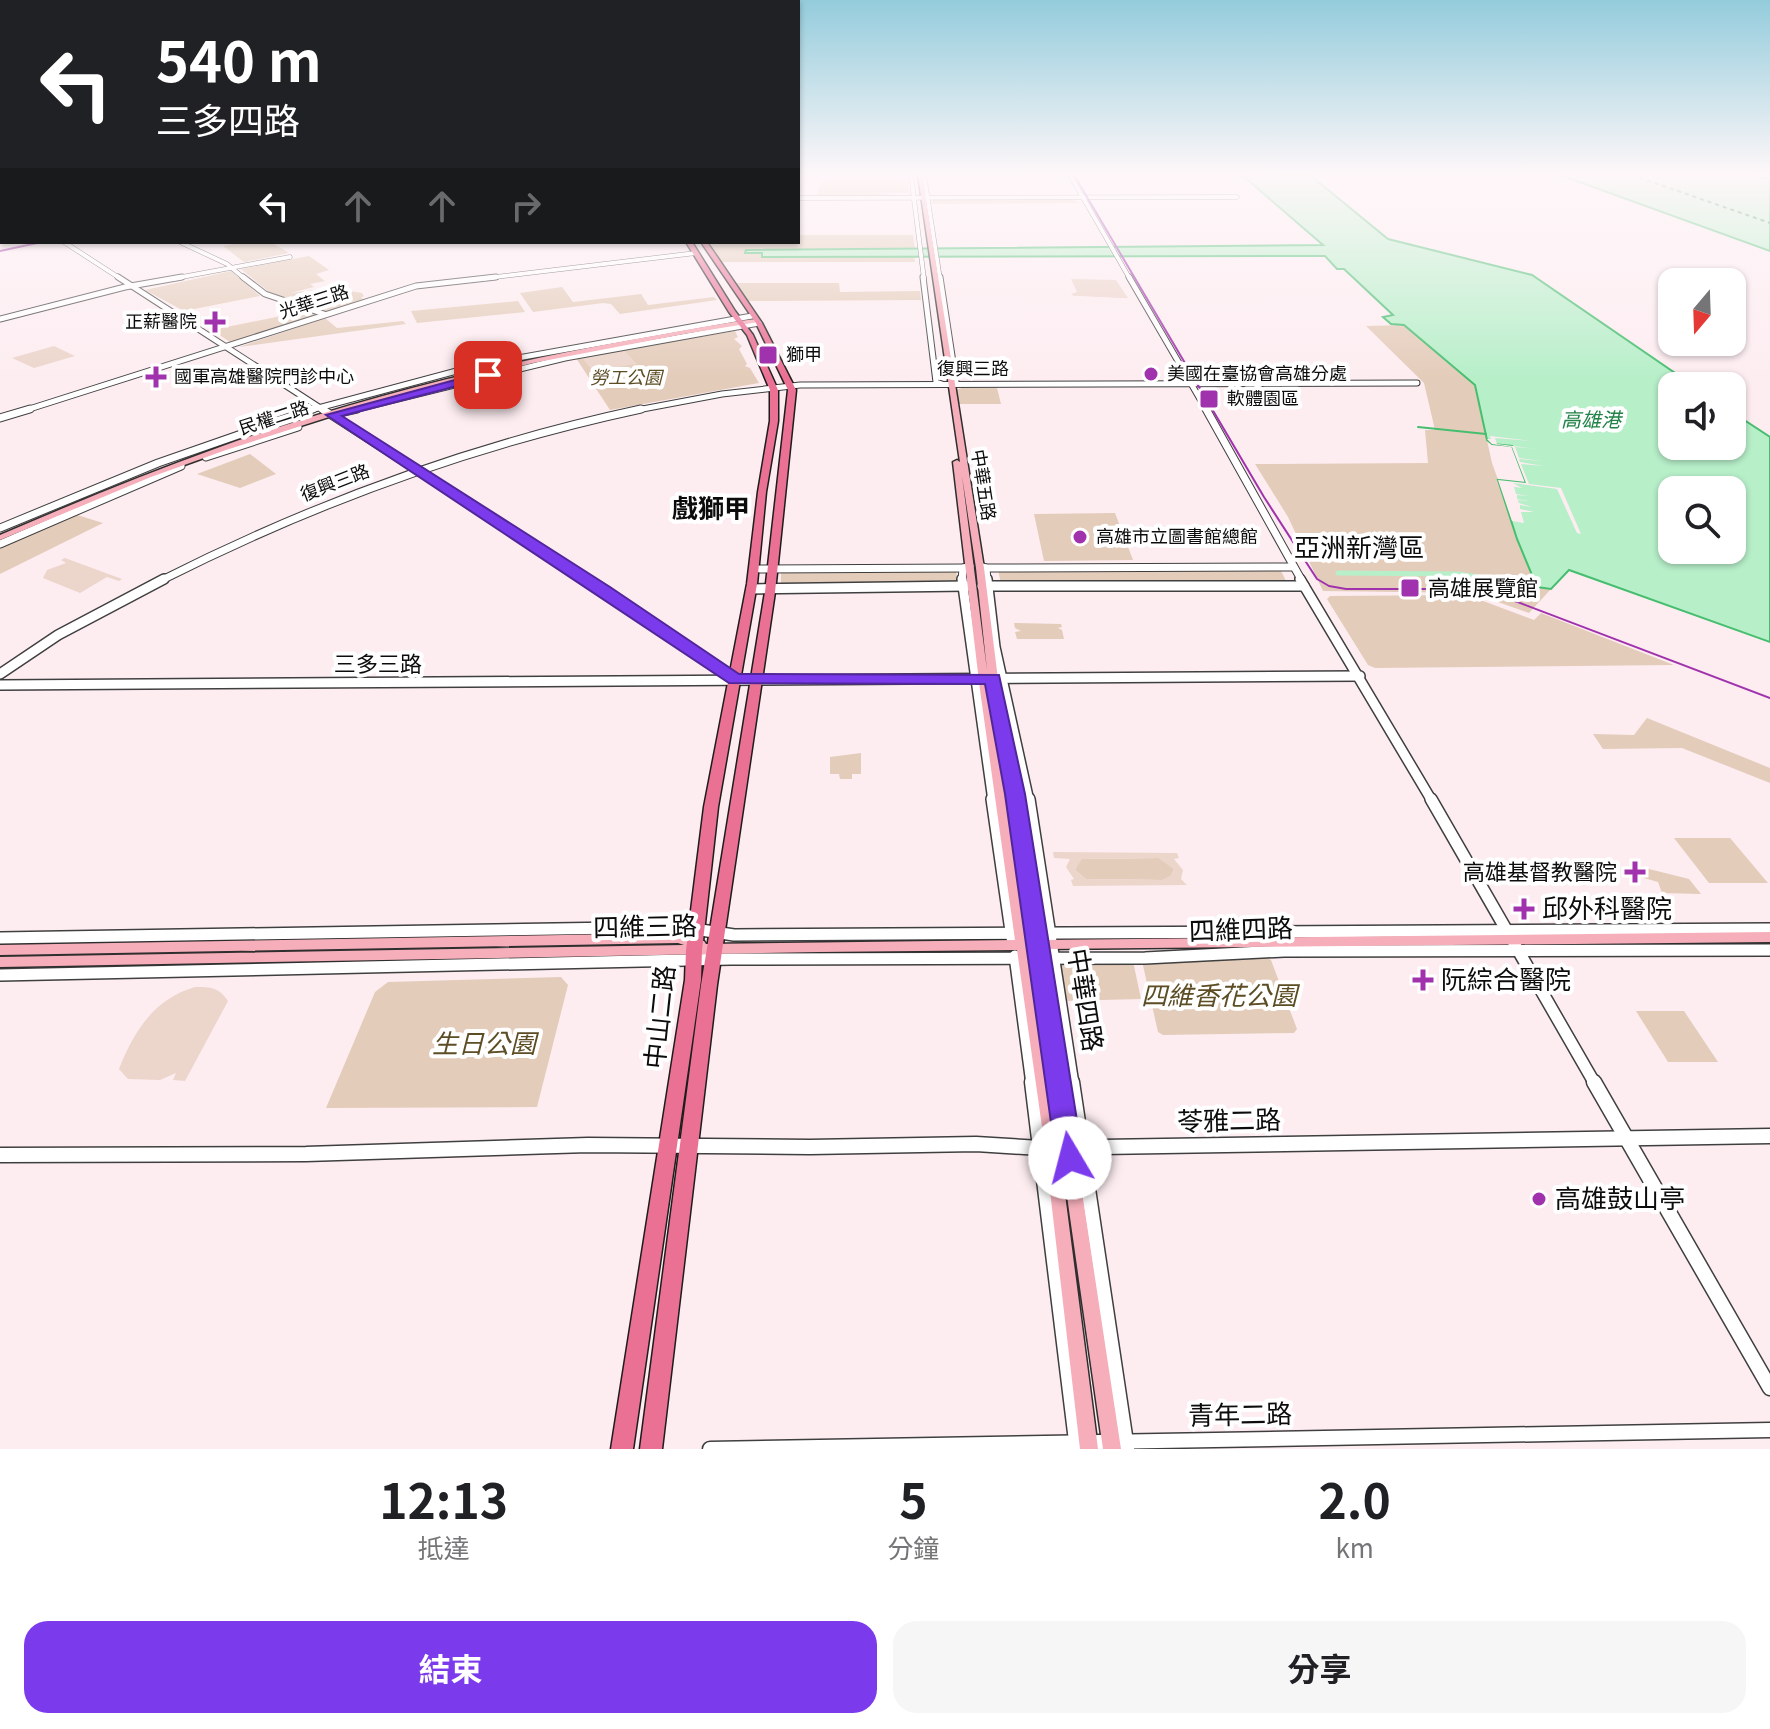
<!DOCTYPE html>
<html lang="zh-TW">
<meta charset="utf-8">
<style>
body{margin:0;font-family:Georgia,"Noto Sans TC",serif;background:#f6f6f6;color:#202124;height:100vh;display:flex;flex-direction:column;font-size:30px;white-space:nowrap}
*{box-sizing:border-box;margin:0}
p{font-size:26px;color:#757577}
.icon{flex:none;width:44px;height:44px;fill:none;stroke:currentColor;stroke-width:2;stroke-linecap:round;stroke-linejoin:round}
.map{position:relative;height:1449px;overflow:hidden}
.side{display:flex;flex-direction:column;background:#fff;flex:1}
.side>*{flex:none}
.guide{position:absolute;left:0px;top:0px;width:800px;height:244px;box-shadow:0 2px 6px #0004;background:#202124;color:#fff;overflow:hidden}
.needle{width:52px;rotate:199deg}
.controls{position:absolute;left:1658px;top:268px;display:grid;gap:16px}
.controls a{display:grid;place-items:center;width:88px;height:88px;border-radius:16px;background:#fff;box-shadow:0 2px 6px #0004;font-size:40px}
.pin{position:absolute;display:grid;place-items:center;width:68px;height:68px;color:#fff;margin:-34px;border-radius:16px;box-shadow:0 4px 12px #0006}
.me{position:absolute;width:88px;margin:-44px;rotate:352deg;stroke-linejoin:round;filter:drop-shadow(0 0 6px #0008)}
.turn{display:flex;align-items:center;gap:28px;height:168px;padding:0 24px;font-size:36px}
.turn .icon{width:104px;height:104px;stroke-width:2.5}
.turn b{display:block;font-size:56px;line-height:68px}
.lanes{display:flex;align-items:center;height:76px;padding:0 24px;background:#0003;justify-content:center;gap:40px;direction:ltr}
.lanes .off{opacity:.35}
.eta{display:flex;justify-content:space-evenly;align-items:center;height:136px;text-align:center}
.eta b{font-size:48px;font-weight:700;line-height:56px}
.cta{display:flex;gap:16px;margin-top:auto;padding:16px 24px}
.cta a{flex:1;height:92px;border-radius:24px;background:#7c3aed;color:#fff;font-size:32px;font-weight:700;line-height:92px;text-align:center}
.cta a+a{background:#f6f6f6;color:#202124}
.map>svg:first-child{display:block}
</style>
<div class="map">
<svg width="1770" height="1449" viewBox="0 0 1770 1449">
<rect width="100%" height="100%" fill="#fdedf1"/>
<g fill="#e4ccba">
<path d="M821,181H908L909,193H873L909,196L816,197Z"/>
<path d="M934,199H1071L1080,203L931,204Z"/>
<path d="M798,235H913L915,249L746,250V253H763V257L914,256L915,262H721L710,242H798Z"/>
<path d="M245,242H271L289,253L244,262L223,246Z"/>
<path d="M309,256L329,270L316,274L325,281L310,284L314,287L290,293L329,288L362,293L364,296L361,298L366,300L325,312L269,292L241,269Z"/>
<path d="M231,271L260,296L184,311L145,290Z"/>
<path d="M735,283H839L840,292L920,291L921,300L746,301Z"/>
<path d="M562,287L573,302L641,294L648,305L714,297L717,300L620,314L611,304L603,303L533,312L520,293Z"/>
<path d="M518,301L525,312L417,323L411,311Z"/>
<path d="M306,311L315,315L230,342L212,330Z"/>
<path d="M325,318L337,328L403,321L406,324L239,347Z"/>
<path d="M1404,325L1475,385L1492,463L1537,587L1551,589L1529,613L1473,593L1323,591L1288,517L1255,464L1428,463L1425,430H1435L1424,383L1366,326Z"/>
<path d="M735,331L738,337L734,339L742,346L739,349L747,364L745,366L750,368L759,383L610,410L576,358Z"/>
<path d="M962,388H997L1001,404H959L956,390Z"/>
<path d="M250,454L276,474L240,488L197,474Z"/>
<path d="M1115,513L1133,560L1044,561L1034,514Z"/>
<path d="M74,514L103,523L0,574V548Z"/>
<path d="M998,569H1280L1287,583L1001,585Z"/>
<path d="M956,570L958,586L781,587V572Z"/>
<path d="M1467,595L1534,620L1541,613L1674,665L1375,668L1368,665L1327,599L1330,596Z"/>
<path d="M1014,623L1061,624L1062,627L1058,628L1062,630L1064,639H1017L1015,632L1021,631L1015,628Z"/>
<path d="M1647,718L1770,768V783L1682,748L1603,749L1593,734L1634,735Z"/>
<path d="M861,753V774H852V779H840L839,774H830V757Z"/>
<path d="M1674,838H1730L1768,883H1709Z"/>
<path d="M1159,858L1174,869L1171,876L1163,880L1086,879L1075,870L1081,859Z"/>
<path d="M1637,866L1689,879L1701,894L1662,893L1658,882L1644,878L1634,867Z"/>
<path d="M1265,956L1271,960L1297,1029L1294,1033L1163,1035L1158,1032L1142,961Z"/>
<path d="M1133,961L1141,999L1063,1001L1060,963Z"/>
<path d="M561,977L568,985L537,1107L326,1108L375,992L388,982Z"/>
<path d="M1636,1011H1684L1718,1062H1668Z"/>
</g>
<g fill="#ecd5cb" fill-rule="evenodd">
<path d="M1071,279L1116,280L1128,298C1108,298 1091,296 1074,296L1071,294L1077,292Z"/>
<path d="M54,346L75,356L34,368L12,358Z"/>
<path d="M625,351L637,364L593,371L582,358Z"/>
<path d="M65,558L122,579L119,581L107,577L80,593L43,578L47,570L66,563L61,560Z"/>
<path d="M1053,852L1177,853L1179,858L1174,859L1183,870L1181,879L1187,885L1073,886L1071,880L1074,879L1066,867L1070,859L1054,858ZM1158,858L1174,869L1171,876L1163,880L1086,879L1075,870L1082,859Z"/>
<path d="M195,987C210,987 219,987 228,1001L185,1081L173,1080L176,1073L160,1080L128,1079L119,1069C134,1031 154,999 195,987Z"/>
</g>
<g fill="#b7efc9" stroke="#46be6f" stroke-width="2" fill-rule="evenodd">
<path d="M1242,175H1310L1388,239L1532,275L1694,386H1672V446H1732V412L1770,437V642L1569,570L1551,589L1537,587L1517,539L1498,480L1526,483L1512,446L1492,444L1487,440L1475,385L1404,325L1391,324L1383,317L1393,315L1344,269H1337L1325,256L762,257V253H745L746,250L1323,245ZM1672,490H1732V550H1672Z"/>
<path d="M1560,175H1753L1770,179V251Z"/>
</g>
<path fill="#fdedf1" d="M1490,436L1532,441L1495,438L1497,444L1537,449L1515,447L1517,452L1539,455L1517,452L1519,458L1542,461L1519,459L1520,462L1544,466L1521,464L1529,484L1561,488L1581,534L1577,533L1557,489L1513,483L1522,488L1514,487L1515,490L1523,491L1515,490L1516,494L1529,496L1517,495V499L1530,501L1518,500L1519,503L1532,507L1520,505V509L1534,512H1521L1524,523L1512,521L1498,480L1526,483L1512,447L1492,444L1487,439H1491Z"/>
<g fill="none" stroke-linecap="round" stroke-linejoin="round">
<path stroke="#46be6f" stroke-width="2" d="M1418,427L1486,434"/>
<path stroke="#b7efc9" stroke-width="5" d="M1338,573L1458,574L1506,581"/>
<path stroke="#b7efc9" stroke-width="7" d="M1492,579L1536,585"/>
<path stroke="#218347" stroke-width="2" stroke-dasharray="4 4" stroke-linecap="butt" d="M1632,175L1770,223"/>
<g stroke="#3f3f3f" stroke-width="5">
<g id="tertiary-far5">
<path d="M911,175L924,279"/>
<path d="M924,175L940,279"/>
<path d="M1070,175L1130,279"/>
<path d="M798,198L1237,197"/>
<path d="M64,242L121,279"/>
<path d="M180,242L227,264L245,279"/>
<path d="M171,279L290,257"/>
<path d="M479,279L696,253"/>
</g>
</g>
<g stroke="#3f3f3f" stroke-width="7">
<g id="tertiary-far4">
<path d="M118,277L325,411"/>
<path d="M243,277L265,294L324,314"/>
<path d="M923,277L936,382L942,384"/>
<path d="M940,277L956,382L951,385"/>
<path d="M1129,277L1207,411"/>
<path d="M0,319L125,287L182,277"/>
<path d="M23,411L416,286L496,277"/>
<path d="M307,411L479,365L752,316"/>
<path d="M349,411L565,358L759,323"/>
<path d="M632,411L722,394L800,385L1417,383"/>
</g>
</g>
<g stroke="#3f3f3f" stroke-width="9">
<g id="tertiary-far3">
<path d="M322,409L588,581"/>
<path d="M1206,409L1302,581"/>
<path d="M339,413L357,409"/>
<path d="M0,418L30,409"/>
<path d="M206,457L298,427"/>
<path d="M0,528L158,463L313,409"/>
<path d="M0,544L181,466"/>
<path d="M980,566L986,568L987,581"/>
<path d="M980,568L1293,567"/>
<path d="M760,569L966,568"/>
<path d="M160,581C314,503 473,445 641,409"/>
<path d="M962,581L963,568L970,566"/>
</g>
</g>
<g stroke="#3f3f3f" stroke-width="12">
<g id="tertiary-far2">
<path d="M585,579L735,680"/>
<path d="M962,579L993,801"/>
<path d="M987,579L995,647L1029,801"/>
<path d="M1300,579L1432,801"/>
<path d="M982,586H1304"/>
<path d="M751,589L967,586"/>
<path d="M0,674L58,635L164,579"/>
<path d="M0,685L1360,676"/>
</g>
</g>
<g stroke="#3f3f3f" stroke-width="14">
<g id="tertiary-far1">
<path d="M992,799L1012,938"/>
<path d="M1029,799L1073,1084"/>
<path d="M1431,799L1595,1084"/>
<path d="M0,938L681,927L734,935L1770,929"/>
<path d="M1015,956L1032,1084"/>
<path d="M0,975L731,959L1145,958L1284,951L1770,950"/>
</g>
</g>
<g stroke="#3f3f3f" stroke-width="17">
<g id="tertiary">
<path d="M1032,1082L1077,1449"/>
<path d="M1072,1082L1127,1449"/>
<path d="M1594,1082L1770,1388"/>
<path d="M0,1155L306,1154L588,1145L810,1147L976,1144L1040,1148L1770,1136"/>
<path d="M710,1449L1770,1430"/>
</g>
</g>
<g stroke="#2e2e2e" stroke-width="3">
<g id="secondary">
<path d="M918,175H922L984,568L998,679L1043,940L1770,932V942L1045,949L1121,1449H1103L1032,950H1029L1059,1148L1098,1449H1080L1045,1148L1017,950L819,952L0,967V957L684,945L678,943L0,955V945L678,933L704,941L706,944L1015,940L980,690L953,462L957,460L960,462ZM962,476L976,568L987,670ZM989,683L1031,940H1028Z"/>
<path d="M756,319L759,321L758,322L684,334L533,363L379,401L226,450L151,477L0,540V535C72,504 145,474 220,447C353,400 491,365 630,340C672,333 714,324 756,319Z"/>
</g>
</g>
<g stroke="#1d1d1d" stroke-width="3">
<g id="primary">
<path d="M686,242H692L735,311L753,335L778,390V421L766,492L757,584L718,807L702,950L701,980L633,1449H611L685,980L686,950L704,807L747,584L758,492L770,421V390L747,335L729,312Z"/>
<path d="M701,242H707L762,323L796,390L775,592L717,985L662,1449H640L701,985L765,592L788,390L756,323Z"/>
</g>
</g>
<use href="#tertiary-far5" stroke="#fff" stroke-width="4"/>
<use href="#tertiary-far4" stroke="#fff" stroke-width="5"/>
<use href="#tertiary-far3" stroke="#fff" stroke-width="7"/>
<use href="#tertiary-far2" stroke="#fff" stroke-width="9"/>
<use href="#tertiary-far1" stroke="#fff" stroke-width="11"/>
<use href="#tertiary" stroke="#fff" stroke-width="14"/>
<use href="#secondary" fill="#f6afba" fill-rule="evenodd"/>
<use href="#primary" fill="#ea7094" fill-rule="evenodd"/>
<g stroke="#a033ad" stroke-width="2">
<path d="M1074,175L1264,497L1317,579L1329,586L1346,589H1463L1499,595L1770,698"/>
<path d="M0,251L42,242"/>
</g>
</g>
<linearGradient id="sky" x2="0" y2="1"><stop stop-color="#94ccdc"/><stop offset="0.46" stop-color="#fef7f9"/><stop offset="1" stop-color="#fef7f9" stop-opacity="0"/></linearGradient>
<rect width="1770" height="378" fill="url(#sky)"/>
<path fill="#7c3aed" stroke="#51269a" stroke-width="2" d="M488,371L492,372V377L342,416L610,587L739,674L999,675L1025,794L1083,1158L1079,1167L1070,1171L1060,1167L1056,1158L1005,794L985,684L729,683L326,415Z"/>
<g fill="#a033ad" stroke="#fff" stroke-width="3">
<path d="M211 310h8v8h8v8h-8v8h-8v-8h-8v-8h8z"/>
<rect x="758" y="345" width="20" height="20" rx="4"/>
<circle cx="1151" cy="374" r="8"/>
<path d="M152 365h8v8h8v8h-8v8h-8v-8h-8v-8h8z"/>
<rect x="1199" y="389" width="20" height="20" rx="4"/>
<circle cx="1080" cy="537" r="8"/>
<rect x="1400" y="578" width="20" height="20" rx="4"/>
<path d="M1631 860h8v8h8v8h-8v8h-8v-8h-8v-8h8z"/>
<path d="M1520 897h8v8h8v8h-8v8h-8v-8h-8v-8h8z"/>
<path d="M1419 968h8v8h8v8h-8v8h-8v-8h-8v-8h8z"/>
<circle cx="1539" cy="1199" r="8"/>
</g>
<g text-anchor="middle" stroke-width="8" stroke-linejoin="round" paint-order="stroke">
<g font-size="18" fill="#0c0c0c" stroke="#fff">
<text transform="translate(314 302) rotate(-18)" y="6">光華三路</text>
<text x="973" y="375">復興三路</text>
<text transform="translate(274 418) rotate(-18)" y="6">民權二路</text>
<text transform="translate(335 483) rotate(-21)" y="6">復興三路</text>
<text transform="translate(983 485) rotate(81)" y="6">中華五路</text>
</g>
<g font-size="18" fill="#0c0c0c" stroke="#fff" text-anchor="start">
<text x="197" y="328" text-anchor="end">正薪醫院</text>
<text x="786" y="361">獅甲</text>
<text x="1167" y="380">美國在臺協會高雄分處</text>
<text x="174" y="383">國軍高雄醫院門診中心</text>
<text x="1227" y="405">軟體園區</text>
<text x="1096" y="543">高雄市立圖書館總館</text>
</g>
<g font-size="18" font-style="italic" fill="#5c4d24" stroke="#fff">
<text x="626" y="384">勞工公園</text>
</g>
<g font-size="20" font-style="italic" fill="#218347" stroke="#fff">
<text x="1591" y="427">高雄港</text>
</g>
<g font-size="22" fill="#0c0c0c" stroke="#fff" text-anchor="start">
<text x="1428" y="596">高雄展覽館</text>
<text x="1617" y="880" text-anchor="end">高雄基督教醫院</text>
</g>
<g font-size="22" fill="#0c0c0c" stroke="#fff">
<text x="378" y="672">三多三路</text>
</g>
<g font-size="26" font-weight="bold" fill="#0c0c0c" stroke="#fff">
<text x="711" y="518">戲獅甲</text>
</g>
<g font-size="26" fill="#0c0c0c" stroke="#fff">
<text x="1359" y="557">亞洲新灣區</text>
</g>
<g font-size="26" fill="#0c0c0c" stroke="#fff" text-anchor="start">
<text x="1542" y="918">邱外科醫院</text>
<text x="1441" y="989">阮綜合醫院</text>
<text x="1555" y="1208">高雄鼓山亭</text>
</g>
<g font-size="26" fill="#0c0c0c" stroke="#fff">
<text transform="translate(645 927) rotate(-1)" y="9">四維三路</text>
<text transform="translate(1241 930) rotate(-2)" y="9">四維四路</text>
<text transform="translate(1085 1000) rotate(81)" y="9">中華四路</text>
<text transform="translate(660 1017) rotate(-84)" y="9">中山二路</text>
<text transform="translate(1229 1121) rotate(-1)" y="9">苓雅二路</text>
<text transform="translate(1240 1415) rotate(-1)" y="9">青年二路</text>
</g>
<g font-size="26" font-style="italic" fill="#5c4d24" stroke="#fff">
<text x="1219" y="1005">四維香花公園</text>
<text x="484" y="1053">生日公園</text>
</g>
</g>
</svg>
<div class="controls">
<a><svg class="needle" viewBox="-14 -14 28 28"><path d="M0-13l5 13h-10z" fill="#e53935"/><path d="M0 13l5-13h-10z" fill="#757577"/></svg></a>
<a><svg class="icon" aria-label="sound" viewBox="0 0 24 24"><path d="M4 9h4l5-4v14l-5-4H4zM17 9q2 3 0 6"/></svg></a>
<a><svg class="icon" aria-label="search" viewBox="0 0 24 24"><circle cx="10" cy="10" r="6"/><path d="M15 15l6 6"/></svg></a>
</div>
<div class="pin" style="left:488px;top:375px;background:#d93025"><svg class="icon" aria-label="arrive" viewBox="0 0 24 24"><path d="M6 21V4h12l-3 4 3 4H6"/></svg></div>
<svg class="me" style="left:1070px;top:1158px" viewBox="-20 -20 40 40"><circle r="19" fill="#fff"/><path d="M0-13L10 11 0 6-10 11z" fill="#7c3aed"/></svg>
<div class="guide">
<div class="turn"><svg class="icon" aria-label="left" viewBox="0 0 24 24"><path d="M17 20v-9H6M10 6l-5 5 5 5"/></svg><div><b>540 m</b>三多四路</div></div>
<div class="lanes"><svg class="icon" aria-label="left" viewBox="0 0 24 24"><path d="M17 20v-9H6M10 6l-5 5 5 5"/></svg><svg class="icon off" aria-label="ahead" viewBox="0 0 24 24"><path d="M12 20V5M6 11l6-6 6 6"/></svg><svg class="icon off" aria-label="ahead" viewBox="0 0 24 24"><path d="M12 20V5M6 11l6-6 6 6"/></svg><svg class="icon off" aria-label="right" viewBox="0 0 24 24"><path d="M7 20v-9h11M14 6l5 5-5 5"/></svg></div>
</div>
</div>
<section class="side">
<div class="eta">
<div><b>12:13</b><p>抵達</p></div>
<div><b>5</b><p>分鐘</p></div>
<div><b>2.0</b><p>km</p></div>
</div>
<div class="cta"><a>結束</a><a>分享</a></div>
</section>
